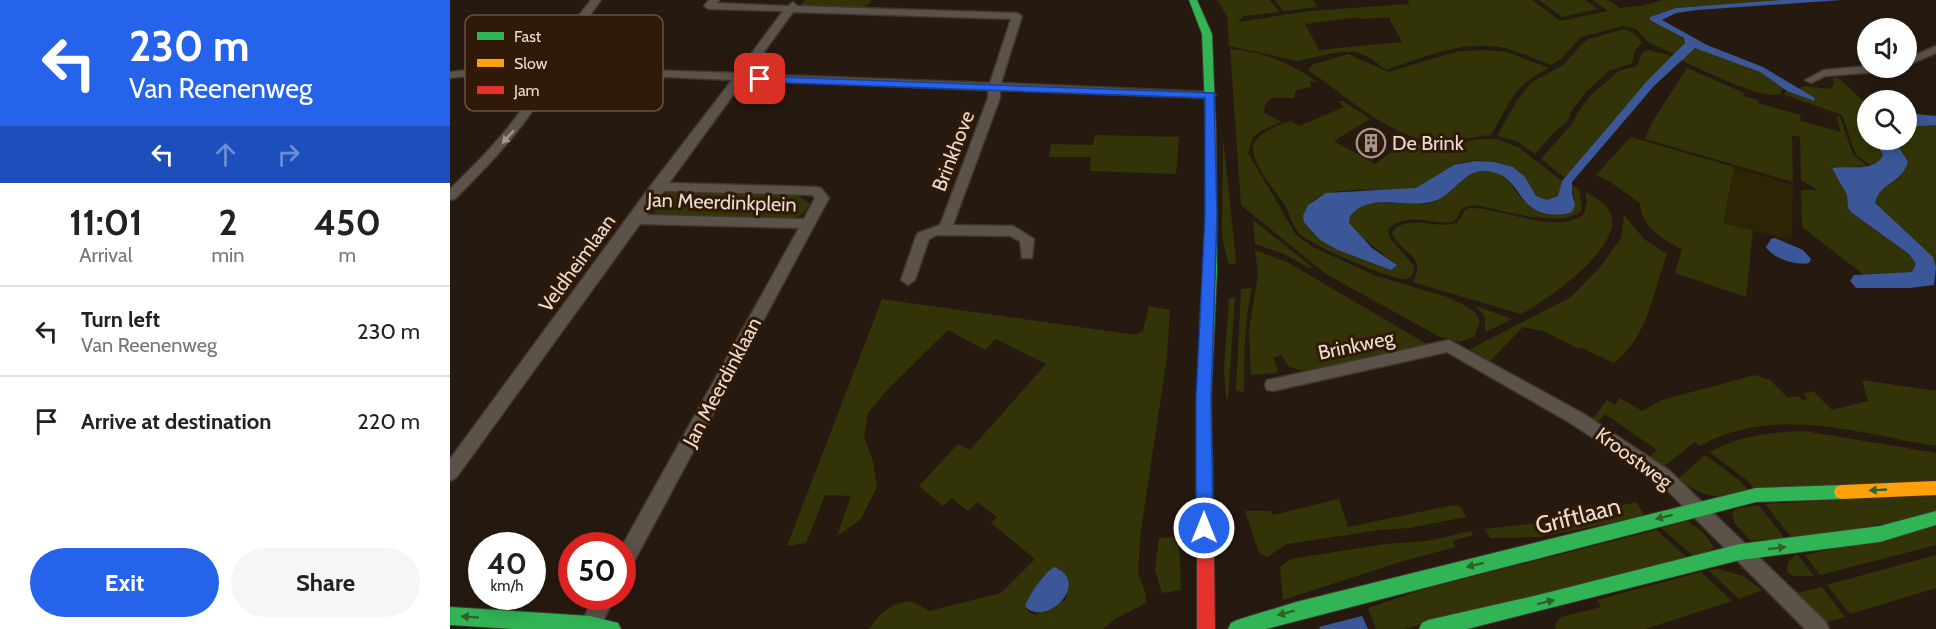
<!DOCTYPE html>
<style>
body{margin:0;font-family:Cabin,sans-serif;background:#f6f6f6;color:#222;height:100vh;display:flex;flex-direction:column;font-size:22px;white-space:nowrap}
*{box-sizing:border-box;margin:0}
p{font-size:20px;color:#767676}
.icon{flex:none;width:33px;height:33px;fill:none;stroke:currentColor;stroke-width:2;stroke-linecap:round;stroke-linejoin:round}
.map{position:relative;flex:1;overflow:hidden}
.details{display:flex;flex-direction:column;background:#fff;width:450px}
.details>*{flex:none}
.banner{background:#2563eb;color:#fff;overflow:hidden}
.fabs{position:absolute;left:1407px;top:18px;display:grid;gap:12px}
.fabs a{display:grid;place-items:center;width:60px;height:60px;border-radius:50%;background:#fff;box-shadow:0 3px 15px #0003;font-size:30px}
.speed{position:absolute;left:18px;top:532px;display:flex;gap:12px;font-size:30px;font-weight:700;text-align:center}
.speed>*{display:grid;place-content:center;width:78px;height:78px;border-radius:50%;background:#fff;box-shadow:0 3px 15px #0003;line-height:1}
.speed small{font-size:15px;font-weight:400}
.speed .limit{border:9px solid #d22;background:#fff;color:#111}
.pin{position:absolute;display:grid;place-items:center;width:51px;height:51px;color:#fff;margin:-26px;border-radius:12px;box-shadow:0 3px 9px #0006}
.me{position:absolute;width:66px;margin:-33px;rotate:0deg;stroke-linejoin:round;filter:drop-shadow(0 0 4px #0008)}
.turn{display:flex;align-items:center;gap:21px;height:126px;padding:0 30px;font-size:27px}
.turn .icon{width:78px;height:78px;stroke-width:2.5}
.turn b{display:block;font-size:42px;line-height:51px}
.lanes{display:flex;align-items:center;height:57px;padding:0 30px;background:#0003;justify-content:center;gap:30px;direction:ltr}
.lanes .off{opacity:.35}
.eta{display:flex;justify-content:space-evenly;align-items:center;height:102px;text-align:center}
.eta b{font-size:36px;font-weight:700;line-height:42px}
.button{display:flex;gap:12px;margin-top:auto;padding:12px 30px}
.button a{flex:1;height:69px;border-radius:36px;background:#2563eb;color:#fff;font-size:24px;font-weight:700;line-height:69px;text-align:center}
.button a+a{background:#f6f6f6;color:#222}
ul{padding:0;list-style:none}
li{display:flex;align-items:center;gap:18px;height:90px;padding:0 30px;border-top:2px solid #e0e0e0}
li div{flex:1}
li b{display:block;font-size:22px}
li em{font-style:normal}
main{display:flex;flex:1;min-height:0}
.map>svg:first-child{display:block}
</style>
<main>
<section class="details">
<div class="banner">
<div class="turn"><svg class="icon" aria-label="left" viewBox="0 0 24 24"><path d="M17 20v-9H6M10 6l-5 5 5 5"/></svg><div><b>230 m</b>Van Reenenweg</div></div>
<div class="lanes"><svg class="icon" aria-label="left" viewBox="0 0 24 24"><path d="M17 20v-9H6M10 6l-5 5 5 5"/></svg><svg class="icon off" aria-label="ahead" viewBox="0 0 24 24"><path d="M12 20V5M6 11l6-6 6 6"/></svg><svg class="icon off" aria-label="right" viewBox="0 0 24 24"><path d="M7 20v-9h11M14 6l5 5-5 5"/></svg></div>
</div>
<div class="eta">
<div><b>11:01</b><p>Arrival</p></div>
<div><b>2</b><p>min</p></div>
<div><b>450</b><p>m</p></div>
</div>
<ul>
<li><svg class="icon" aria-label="left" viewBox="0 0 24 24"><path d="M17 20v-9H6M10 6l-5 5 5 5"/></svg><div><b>Turn left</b><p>Van Reenenweg</p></div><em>230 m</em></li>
<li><svg class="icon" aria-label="arrive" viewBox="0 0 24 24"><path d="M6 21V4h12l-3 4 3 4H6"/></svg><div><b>Arrive at destination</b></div><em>220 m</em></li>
</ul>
<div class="button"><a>Exit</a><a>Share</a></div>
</section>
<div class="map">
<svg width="1486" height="629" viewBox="0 0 1486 629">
<rect width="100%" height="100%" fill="#261a10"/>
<g fill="#323407" fill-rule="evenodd">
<path d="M355,0H421L419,4L411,9L350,7Z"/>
<path d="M767,0H820L829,12L793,16L788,22L860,11L959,4L958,0H1082L1110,21L1158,11L1143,0H1158L1170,8L1191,6L1213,0H1331L1226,8L1200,17L1234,38L1235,43L1224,54L1198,42L1186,29L1173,26L1131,37L1112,58L1101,65C1084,59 1067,50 1049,47C1009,41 972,58 936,70L921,58L906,52H889L848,61L779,46L777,16ZM909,17L911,19L941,17L939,18L952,42L869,50L855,24Z"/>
<path d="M825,0H863L867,7L833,11Z"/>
<path d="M1089,0H1135L1148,9L1112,17Z"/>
<path d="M1174,29L1185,34L1192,43L1185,50L1182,63L1159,71L1135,93L1122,110L1117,122L1104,132L1085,154L1067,141L1047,136L1068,99L1081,83L1113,65L1131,45L1139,39Z"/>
<path d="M1242,48H1249L1310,72L1334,89L1331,90V94L1390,117L1403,154L1417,166L1383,168L1397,195L1398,208L1408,218L1459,254L1466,264L1463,272L1413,274L1352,227L1351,190H1368L1351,180L1350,137L1342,135L1343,182L1195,139L1201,124L1237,68L1294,93V96L1308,100V103L1350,115L1351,121L1391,132L1386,115L1330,94C1309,100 1253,69 1230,60Z"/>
<path d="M780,49C812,51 842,63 868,83L860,81L861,87L846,90L844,98C829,98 815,92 814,113L832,122L813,130L803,137L798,153L846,235L863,247L926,276L997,297L1016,306L1026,313L1030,322L1024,337L1009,342L988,336L876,274L791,205Z"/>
<path d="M1036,50L1057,52L1099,68C1061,87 1061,102 1041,135C1024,136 1008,142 991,142C944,142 896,95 858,70L862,65L898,54L938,72L1009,51Z"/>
<path d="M1198,50L1222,56L1173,109L1115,178L1091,159L1122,124L1128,112L1141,95L1169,71L1187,66L1192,53Z"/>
<path d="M1387,77L1417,104V116L1414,122L1418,140H1425L1433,155L1429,161L1421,166L1406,155L1392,115L1333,94L1337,91L1364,101L1365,98L1347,89L1355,86L1379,89L1384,85L1383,78Z"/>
<path d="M888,101H893L920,119L884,141L925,164L950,146L962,142L995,146L1028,139H1046L1068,147L1112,181L1108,196L1097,200C1079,195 1086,192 1078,183C1073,178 1039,161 1032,161C1002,157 988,185 961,189C931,193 880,182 858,205L888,250L926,264L947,265C930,250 912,241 899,223C898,190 963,209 981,203C1004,194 1016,164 1044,172C1060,177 1063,190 1073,200C1084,212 1101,215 1116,214L1125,200L1121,185L1129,189L1132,209C1116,231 1049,209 1024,205L1013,208C1009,211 1009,217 1005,220C993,230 961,208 938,229L939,237L964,266L963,274C960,277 959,278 955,279C940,280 861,245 850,234C842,226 840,215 835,205C823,187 803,168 803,145C811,130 827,126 841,121L849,126L894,107Z"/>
<path d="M1486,125V268L1422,204L1423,191L1454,157L1444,140H1456L1457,126Z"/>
<path d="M645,135L729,137L726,174L640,171L641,157H599L601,144L643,145Z"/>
<path d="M773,137L786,260L785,264H778L772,236Z"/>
<path d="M1181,137L1284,167L1274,223L1303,230L1296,297L1225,273L1232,249C1211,239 1192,227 1190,203L1159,181L1146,175Z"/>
<path d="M220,192L348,196L360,204L353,214L342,219L201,217L214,195Z"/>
<path d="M1135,192C1144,197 1155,202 1160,212C1176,246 1096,301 1071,314L963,282C977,255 953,255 942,234L946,227C967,216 986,229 1007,223L1015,210L1020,208C1055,208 1105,236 1134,214L1137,201Z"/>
<path d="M1174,215L1194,239L1217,254C1202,294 1199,335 1164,363L1132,348L1129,349L1093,331L1073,327L1040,361L1020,349L1121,297L1151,266L1171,238Z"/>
<path d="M803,220L862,267L859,268L834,254L805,244Z"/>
<path d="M805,250L837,262L975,343L970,347L854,371L839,367L831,355L823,358L828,370L826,373L801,375L799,330L808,274Z"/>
<path d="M802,288C794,323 794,357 794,392L786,391L791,289Z"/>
<path d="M779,298H785L778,398H776L774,369Z"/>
<path d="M432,299L686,335L693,331L699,306L720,310L717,357L691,530L688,572L695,592L696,603L667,618L653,629H419C428,615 443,600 462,602C467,603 474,608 479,611L551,593L585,559L541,523L547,517L527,502L518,511L502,498L493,506L469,486L508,444L520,450L596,364L546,339L535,350L498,330L437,390L418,413L414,436L423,462L427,487L410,520L387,536L401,496L375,495L356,543L337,546ZM608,569C620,579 619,587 615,600L585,615L579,612L575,606C580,589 595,579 608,569Z"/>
<path d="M1026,306L1062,319L1035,332V317Z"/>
<path d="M1305,375L1320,380L1338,398L1348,396L1353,400L1358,399L1353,394L1363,391L1382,410L1418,401L1412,380L1486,391V446C1409,434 1323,404 1250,446L1245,442L1212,468L1199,458L1207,450L1155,414L1147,423L1138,417L1143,418L1157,400L1165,405L1170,398L1192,411L1212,400Z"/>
<path d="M1354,431L1486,453V483L1307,493L1297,480L1259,452C1288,436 1321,432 1354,431Z"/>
<path d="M1255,455L1290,481L1302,494C1267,498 1258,500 1228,479Z"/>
<path d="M1486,494V511L1458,520L1342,538L1315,504Z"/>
<path d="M889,499L898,527L1004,505L1011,507L1016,517L959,528L929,530L837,544L817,557L809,553L795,511H821L823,515Z"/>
<path d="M1186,502L1195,516L1090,537L1040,538L1035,529L1108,521Z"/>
<path d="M1309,505L1335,539L1300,540L1285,524L1282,513L1286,509Z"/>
<path d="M1237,521L1253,532L1264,547L1248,560L1211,528Z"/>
<path d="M1486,525V545L1370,575L1355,555Z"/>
<path d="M1206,530L1241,561L953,629H926L918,608L975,589Z"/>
<path d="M1021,531L1023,535L1003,541L1005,547L950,562L833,600L830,567L841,559L935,544L977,541Z"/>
<path d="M729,536L731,590L712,593L705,570L709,538Z"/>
<path d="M1347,554L1364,576H1344L1337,572L1338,563Z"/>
<path d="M1486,555V588L1400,614L1377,585Z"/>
<path d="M1269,569L1293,576L1312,590L1289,599L1258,570Z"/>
<path d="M1251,572L1282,601L1195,629H1105L1106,623L1111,617L1151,607L1147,600Z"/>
<path d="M1372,587L1395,617L1374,623L1347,593Z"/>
</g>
<path fill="#2d2406" d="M1284,167L1343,185L1342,240L1273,223Z"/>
<g fill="#3b5798">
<path d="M1331,0H1391L1247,10L1226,13L1212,20L1257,45L1313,67L1365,98L1364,101L1337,91L1310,72L1245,48L1204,86L1122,182V193L1125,205L1122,212C1114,215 1108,215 1099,214C1066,209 1071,178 1042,172C1018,166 1009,187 991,198C964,214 922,188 900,216L899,223L922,248L947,265L941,270L888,250L870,240L854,222L853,216L858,205L876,193L966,188L1004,165L1025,161L1044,162L1063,167L1075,177L1086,196L1097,200L1108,196L1112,181L1197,81L1235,43L1234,38L1200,20V17L1226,8Z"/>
<path d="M1456,113L1486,116V125L1457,127Z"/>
<path d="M1425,140H1444L1458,162C1451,184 1430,182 1425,203L1483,257L1486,268L1484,285L1459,288H1406L1400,281L1404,275L1462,272L1466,264L1459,254L1402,213L1398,208L1397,195L1382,168C1398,165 1425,173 1433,155Z"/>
<path d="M1325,238L1353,250L1361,259L1359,263C1347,266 1322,258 1316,247L1321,239Z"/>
<path d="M604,567C643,583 594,629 575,606C578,596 595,572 604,567Z"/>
<path d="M912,616L918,629H870L869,627Z"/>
</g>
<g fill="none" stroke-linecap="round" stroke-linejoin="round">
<g stroke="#3f352e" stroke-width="3">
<g id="street">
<path d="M141,0H151L132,26L112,61L194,70L287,73L333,11L259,9L254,6L259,0H269L267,3L338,6L343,2L347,6L567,13L572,16L551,83L760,92L766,95L760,98L550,90V98L503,225L563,226L584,239L582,258H572L570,241L560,236L487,235L479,239L465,280L458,285L451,280L466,236L468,233L490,225L538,98V90L294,80L219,183L366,187L371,188L379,198L179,571L172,574V546L349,228L190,224L6,478L0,481V459L202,184L282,80L194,76L109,68C79,123 48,156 5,199L0,200V189C41,149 70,119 97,68L0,78V72L101,61L121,26ZM343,12L561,19L540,83L298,74ZM214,191L362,195L365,198L354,219L197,215Z"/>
<path d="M1486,46V53L1456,66V59Z"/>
<path d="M1418,66L1445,68L1440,71L1376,76L1361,83L1355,80L1374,70Z"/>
<path d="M999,340L1134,414L1220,471L1376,622L1379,629H1355L1208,481L1122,424L997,352L823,391L817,390L815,385L817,380L823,379Z"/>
<path d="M144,597H165L149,629H128Z"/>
</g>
</g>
<g stroke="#3f352e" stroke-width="2">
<g id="fast">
<path d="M739,0H747L762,34L766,134L767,271L761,399L763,491L761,496L755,498L749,496L747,491V399L755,271L756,134L752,34Z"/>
<path d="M1392,485L1398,487L1400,492L1398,497L1392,499L1306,502L816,629H778L781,623L787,620L846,602L1306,488Z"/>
<path d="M1486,511V525L1430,542L1290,560L1017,629H969L972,623L978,620L1084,596L1290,544L1430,526Z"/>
<path d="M0,607L140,616L168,623L171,629H63L0,625Z"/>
</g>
</g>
<g stroke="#3f352e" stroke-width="2">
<path id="slow" d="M1486,481V495L1392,499L1386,497L1384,492L1386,487L1392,485Z"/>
</g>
<g stroke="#3f352e" stroke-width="2">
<path id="jam" d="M755,484L761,486L763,491L765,629H747V491L749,486Z"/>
</g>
<use href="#street" fill="#5b524a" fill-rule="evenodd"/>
<use href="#fast" fill="#30b455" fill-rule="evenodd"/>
<use href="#slow" fill="#ff9f0a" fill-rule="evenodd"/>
<use href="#jam" fill="#e5322d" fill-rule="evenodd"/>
</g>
<defs><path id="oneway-solid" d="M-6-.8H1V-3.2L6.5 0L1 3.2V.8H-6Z" transform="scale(1.5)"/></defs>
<use fill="#a3968d" href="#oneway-solid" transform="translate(58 137) rotate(131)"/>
<g fill="#305f2a">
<use href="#oneway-solid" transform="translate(1428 490) rotate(177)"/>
<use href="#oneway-solid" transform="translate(1214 517) rotate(166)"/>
<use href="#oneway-solid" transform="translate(1327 548) rotate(-7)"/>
<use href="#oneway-solid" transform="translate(1025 565) rotate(166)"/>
<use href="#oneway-solid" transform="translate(1096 602) rotate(-14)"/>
<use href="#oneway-solid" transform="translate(836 613) rotate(165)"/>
<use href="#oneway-solid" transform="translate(20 617) rotate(-176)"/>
</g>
<path fill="#2563eb" stroke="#184099" stroke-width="1.5" d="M306,76L764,93L767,216L761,399L763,528L760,534L754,536L748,534L746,528V399L755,216V98L310,82L305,79Z"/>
<defs>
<g id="building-ring" transform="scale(1.5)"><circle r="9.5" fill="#301906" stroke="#a6978d" stroke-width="1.5"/><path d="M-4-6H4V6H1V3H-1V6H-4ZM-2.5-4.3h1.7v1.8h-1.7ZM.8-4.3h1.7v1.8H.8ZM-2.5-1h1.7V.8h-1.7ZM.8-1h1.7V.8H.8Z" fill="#a6978d"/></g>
</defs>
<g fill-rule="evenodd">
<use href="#building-ring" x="921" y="143"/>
</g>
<g text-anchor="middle" stroke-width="6" stroke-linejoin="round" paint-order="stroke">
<g font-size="20" fill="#ebdbd0" stroke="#301906" text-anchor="start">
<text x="942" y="150">De Brink</text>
</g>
<g font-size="20" fill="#ebdbd0" stroke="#301906">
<text transform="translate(503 151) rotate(-69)" y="7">Brinkhove</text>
<text transform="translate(272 202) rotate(2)" y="7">Jan Meerdinkplein</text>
<text transform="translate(127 263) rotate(-54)" y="7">Veldheimlaan</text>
<text transform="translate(906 345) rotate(-12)" y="7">Brinkweg</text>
<text transform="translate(272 382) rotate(-62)" y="7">Jan Meerdinklaan</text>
<text transform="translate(1184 458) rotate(36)" y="7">Kroostweg</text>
</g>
<g font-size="24" fill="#ebdbd0" stroke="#301906">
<text transform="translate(1128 516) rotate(-14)" y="8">Griftlaan</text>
</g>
</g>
<rect x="15" y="15" width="198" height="96" rx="9" fill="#301906" stroke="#685343" stroke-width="1.5"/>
<rect x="27" y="32" width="27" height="8" fill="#30b455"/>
<rect x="27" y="59" width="27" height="8" fill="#ff9f0a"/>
<rect x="27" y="86" width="27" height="8" fill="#e5322d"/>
<g font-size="16" fill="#ebdbd0">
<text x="64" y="42">Fast</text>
<text x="64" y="69">Slow</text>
<text x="64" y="96">Jam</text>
</g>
</svg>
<div class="fabs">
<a><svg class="icon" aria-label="sound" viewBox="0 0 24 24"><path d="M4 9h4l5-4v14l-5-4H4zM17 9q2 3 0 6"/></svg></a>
<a><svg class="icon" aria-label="search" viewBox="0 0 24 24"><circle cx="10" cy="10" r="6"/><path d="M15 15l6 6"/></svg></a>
</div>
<div class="speed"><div>40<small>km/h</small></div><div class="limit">50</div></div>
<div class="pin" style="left:310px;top:79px;background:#d93025"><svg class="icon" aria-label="arrive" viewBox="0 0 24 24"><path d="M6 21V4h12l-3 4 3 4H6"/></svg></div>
<svg class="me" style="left:754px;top:528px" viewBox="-20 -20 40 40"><circle r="17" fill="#2563eb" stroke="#fff" stroke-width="3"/><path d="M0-11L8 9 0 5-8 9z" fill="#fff"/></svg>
</div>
</main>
